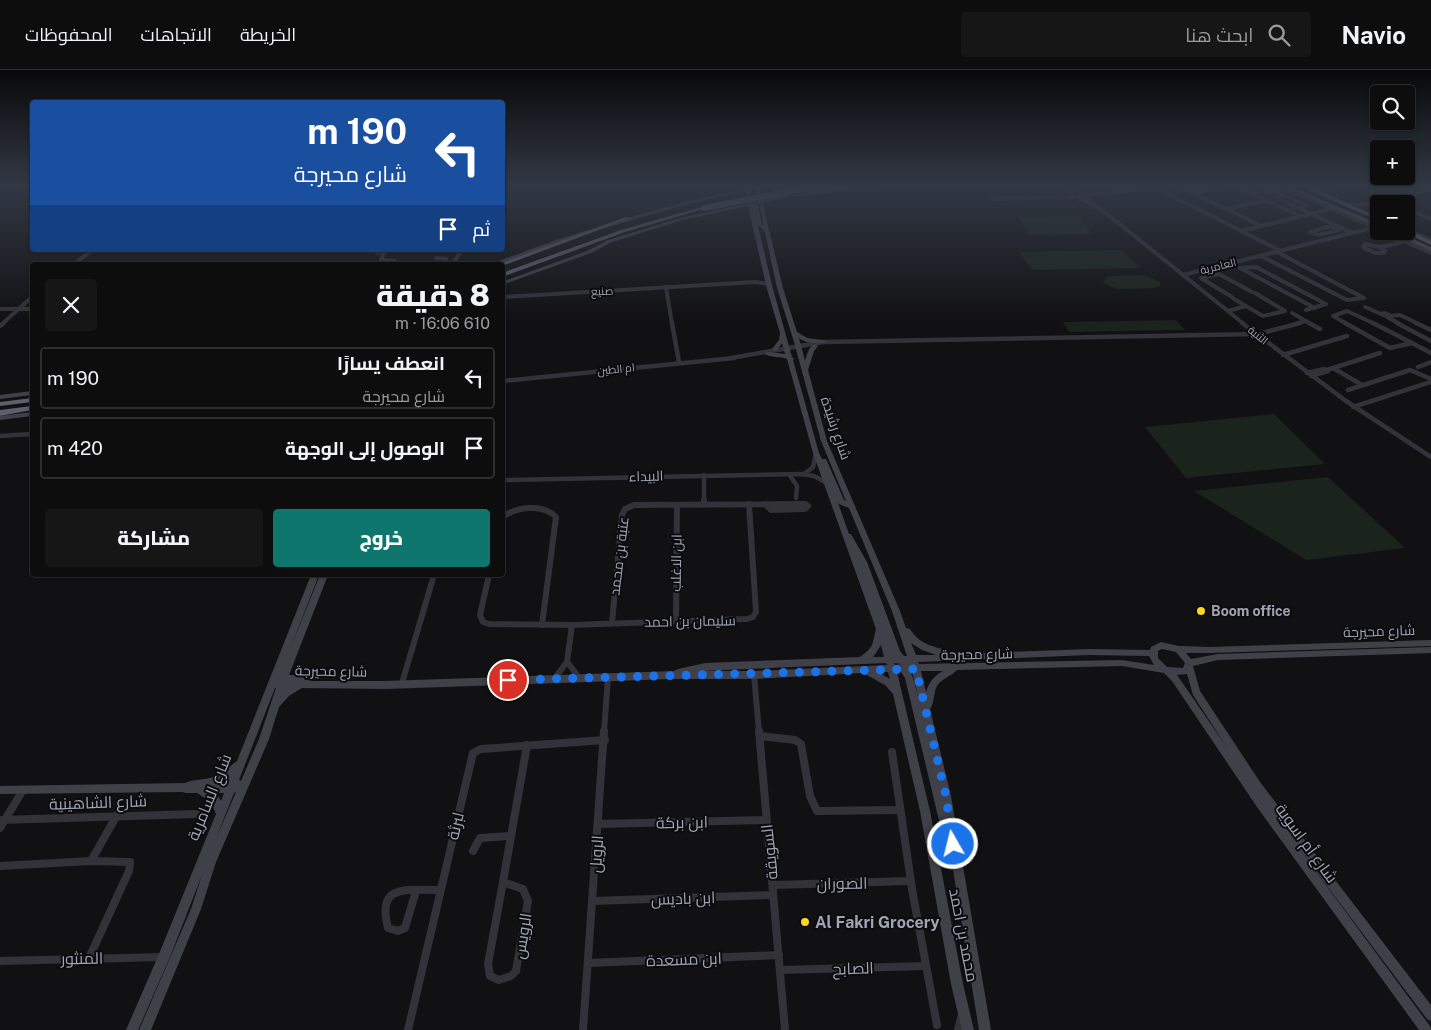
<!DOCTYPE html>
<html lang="ar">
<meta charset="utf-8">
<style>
body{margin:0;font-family:"Public Sans",Cairo,sans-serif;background:#161617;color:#f1f3f6;direction:rtl;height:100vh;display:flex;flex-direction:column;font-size:19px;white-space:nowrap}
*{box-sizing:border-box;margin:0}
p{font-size:16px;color:#9a9c9e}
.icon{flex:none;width:28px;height:28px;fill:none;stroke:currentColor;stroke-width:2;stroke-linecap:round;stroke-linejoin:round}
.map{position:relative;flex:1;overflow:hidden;direction:ltr}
.details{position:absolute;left:30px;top:192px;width:475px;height:315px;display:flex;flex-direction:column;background:#0d0d0e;border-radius:5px;box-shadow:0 1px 4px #0004,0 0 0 1px #2d2d2e;direction:rtl}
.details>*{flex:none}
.hud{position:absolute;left:30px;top:30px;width:475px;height:152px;border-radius:5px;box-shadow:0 1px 4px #0004,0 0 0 1px #2d2d2e;direction:rtl;background:#1a4fa0;color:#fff;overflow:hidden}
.controls{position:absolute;left:1370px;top:15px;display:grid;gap:10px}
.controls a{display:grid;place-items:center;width:45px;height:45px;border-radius:5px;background:#0d0d0e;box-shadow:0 1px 4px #0004,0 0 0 1px #2d2d2e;font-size:25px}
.pin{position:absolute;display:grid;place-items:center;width:42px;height:42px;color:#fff;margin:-21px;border:2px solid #fff;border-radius:50%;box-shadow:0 1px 5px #0007}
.me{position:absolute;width:55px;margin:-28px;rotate:352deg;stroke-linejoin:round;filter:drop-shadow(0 0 4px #0008)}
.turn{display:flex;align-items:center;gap:18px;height:105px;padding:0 15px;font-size:22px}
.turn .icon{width:65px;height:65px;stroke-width:2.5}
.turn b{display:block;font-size:35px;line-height:42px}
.then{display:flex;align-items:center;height:48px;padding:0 15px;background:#0003;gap:10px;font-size:19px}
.round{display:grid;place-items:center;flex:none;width:52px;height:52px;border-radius:5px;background:#161617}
.overview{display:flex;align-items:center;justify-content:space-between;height:85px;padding:0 15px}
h1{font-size:30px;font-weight:800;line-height:38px}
.action{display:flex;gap:10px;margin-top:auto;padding:10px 15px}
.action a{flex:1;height:58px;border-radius:5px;background:#0f766e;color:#fff;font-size:20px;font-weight:800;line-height:58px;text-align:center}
.action a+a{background:#161617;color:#f1f3f6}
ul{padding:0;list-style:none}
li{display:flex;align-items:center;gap:15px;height:62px;margin:0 10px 8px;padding:0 5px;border:2px solid #2d2d2e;border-radius:5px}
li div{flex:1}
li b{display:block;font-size:19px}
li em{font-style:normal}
header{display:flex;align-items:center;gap:30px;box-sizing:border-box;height:70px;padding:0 25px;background:#0d0d0e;border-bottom:1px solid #2d2d2e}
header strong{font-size:24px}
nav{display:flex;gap:28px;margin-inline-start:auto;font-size:18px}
.search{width:350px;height:45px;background:#161617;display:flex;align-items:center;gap:12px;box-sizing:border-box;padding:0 18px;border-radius:5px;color:#9a9c9e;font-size:19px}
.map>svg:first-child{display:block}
</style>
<header>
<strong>Navio</strong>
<div class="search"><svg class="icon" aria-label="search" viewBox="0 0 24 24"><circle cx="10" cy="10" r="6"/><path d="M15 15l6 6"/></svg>ابحث هنا</div>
<nav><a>الخريطة</a><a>الاتجاهات</a><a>المحفوظات</a></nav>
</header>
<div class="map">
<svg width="1431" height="960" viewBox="0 0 1431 960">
<rect width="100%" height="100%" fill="#111113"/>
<g fill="#1b231d">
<path d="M1078,146L1092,164L1030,165L1018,147Z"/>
<path d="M1121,180L1141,198L1032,200L1019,182Z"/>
<path d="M1145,205L1160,212V216L1155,218L1117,219L1103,213L1107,206Z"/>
<path d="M1176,250L1185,260L1069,262L1063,252Z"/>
<path d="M1274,344L1325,394L1186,408L1145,357Z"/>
<path d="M1328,407L1405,478L1306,490L1194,421Z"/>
</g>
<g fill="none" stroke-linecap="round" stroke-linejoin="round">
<g stroke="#323238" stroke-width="4">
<path d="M1065,116L1074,127"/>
<path d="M1072,116L1084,125"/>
<path d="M1152,116L1281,181"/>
<path d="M1179,116L1261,156"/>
<path d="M1236,116L1300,146"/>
<path d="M1279,116L1375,158"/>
<path d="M1241,118L1252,116"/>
<path d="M1311,118L1324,119L1337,116"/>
<path d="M1272,120L1308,136L1300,139L1263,121Z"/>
<path d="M1194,123L1226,116"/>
<path d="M1084,125L1089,129L1081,130L1076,127Z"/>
<path d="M1086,126L1164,116"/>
<path d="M992,129L1074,127"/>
<path d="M1084,130L1106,143L1244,254"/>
<path d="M1384,130L1394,134"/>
<path d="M1348,134L1361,135L1431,119"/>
<path d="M1226,139L1267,130"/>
<path d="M1300,139L1353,163"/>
<path d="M1406,139L1431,149"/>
<path d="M1331,156L1339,160L1318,165L1310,162Z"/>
<path d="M1408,160L1431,170"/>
<path d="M1241,161L1330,139"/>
<path d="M1382,161L1431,183"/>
<path d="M1365,174L1380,177L1385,181L1384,183H1375L1363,177Z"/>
<path d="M1394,174L1404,171"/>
<path d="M1380,177L1391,175"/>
<path d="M379,180L377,183L386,182"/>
<path d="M384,183L381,190L395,191L393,195"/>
<path d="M1261,186L1347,230L1364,228L1277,182"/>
<path d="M436,188L446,189L444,195"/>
<path d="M73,195L92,180"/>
<path d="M453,195L461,180"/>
<path d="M1240,198L1315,238"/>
<path d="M1241,198L1256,197L1326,234L1306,240"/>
<path d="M1183,205L1368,159L1379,160"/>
<path d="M666,217L672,254"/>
<path d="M502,227L755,212L769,214"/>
<path d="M1232,227L1201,208L1219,204L1252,222"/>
<path d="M1234,229L1263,246L1285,241L1255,223"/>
<path d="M1365,237L1381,244"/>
<path d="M0,239H32"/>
<path d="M1228,241L1246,236"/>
<path d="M1292,243L1311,254"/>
<path d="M1385,243L1390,245L1391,247L1381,244Z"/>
<path d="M1391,246L1400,245L1419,254"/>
<path d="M1387,247L1400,254"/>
<path d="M2,254L32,227"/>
<path d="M1295,254L1306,251"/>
<path d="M1347,254L1333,246L1347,241L1375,254"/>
</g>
<g stroke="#323238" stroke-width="4.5">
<path d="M672,253L679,292"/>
<path d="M1242,253L1346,331L1431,387"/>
<path d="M1309,253L1320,259"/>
<path d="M1345,253L1390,278L1412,273"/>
<path d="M1373,253L1412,273"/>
<path d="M1397,253L1431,271"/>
<path d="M1416,253L1431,260"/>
<path d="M0,256L4,253"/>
<path d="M1412,273L1431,283"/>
<path d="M1283,285L1347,266"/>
<path d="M731,288L823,272L1258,264L1300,253"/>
<path d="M1418,297L1431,292"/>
<path d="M1333,298L1362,315"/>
<path d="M1327,300L1380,283"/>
<path d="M1307,303L1324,299L1328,301L1311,306"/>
<path d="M502,311L734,288"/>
<path d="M1348,320L1410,300L1431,309"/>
<path d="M1353,337L1431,312"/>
<path d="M0,366L32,364"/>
<path d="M789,404L797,416L796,428"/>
<path d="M804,404L813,397L816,383"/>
<path d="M704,405V432"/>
<path d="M502,410L802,404L814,406L825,412"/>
</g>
<g stroke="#323238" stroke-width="6">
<path d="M704,430V434"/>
<path d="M502,447C517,437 542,433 556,447L542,555"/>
<path d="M489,505L480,545L483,552L489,554L572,555L747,549L753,547L756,542L749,434"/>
<path d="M676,551L677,435"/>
<path d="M612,553L622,445L625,439L634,435L805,434L808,436L805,439L771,440L765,434"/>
<path d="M568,593L580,609"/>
<path d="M754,605L759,662"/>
<path d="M554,609L567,592L572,555"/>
<path d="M402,613L434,505"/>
<path d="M604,662L608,607"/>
</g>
<g stroke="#323238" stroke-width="8">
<path d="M759,661L785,960"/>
<path d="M760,666L795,670L801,674L810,726L817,741L898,740"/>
<path d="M892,682L912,819L937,955"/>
<path d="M0,750L197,744"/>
<path d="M598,754L766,750"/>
<path d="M0,758L23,720"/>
<path d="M473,781L480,768L511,766"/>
<path d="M91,791L117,745"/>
<path d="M0,796L91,791L130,792L129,801L89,888"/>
<path d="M503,812L523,819L528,831L516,901L511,906L499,910L490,906L488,894Z"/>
<path d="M503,812L527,675"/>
<path d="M773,815L910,811"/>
<path d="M416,821L405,858L398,861L388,858C376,813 407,820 440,820"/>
<path d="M592,831L773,825"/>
<path d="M0,891L164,887"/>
<path d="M588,893L779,885"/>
<path d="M781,900L925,896"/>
<path d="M408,960L473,683L481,679L605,670"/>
<path d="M583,960L604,661"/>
<path d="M958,960L962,944"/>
</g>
<g fill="#404048" fill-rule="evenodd">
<path d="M744,116H748L749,118L755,116H766L760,118L762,130L781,126L773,121L779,116H784L778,121L785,125L875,116H892L788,127L763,133L769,161L771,163L770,164L783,218L797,262L807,268L823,270L826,272C819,275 805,273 799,268L805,291C807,285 808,277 815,274L818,276L814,281L808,300L827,371L900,541L906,558L910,559C921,576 934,576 952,582L953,584L1089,579L1150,580L1151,577L1161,572L1179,576L1210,577L1431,570V576L1210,583H1186L1191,589L1218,584L1431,577V583L1218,590L1193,596L1200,621L1260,712L1431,935V951L1427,949L1297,776L1430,956L1431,960H1419L1257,737L1172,611L1164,603L1122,596L957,600C952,606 942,608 937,616C933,623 935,633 930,639L951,726L991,960H979L947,763L942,762L941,759L905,608L901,602H897L930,741L963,914L974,960H962L951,914L920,741L893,624L885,615L863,603L754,609H671L385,619L302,618L289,626L279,637L269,669L216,792L201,839L151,960H139L191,839L202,805L170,887L138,960H126L159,884L216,744L211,732L197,723H186L182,722L0,724V716L185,713C194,709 204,710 213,707C223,705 229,696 237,691L311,505H319L288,584L320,505H328L289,605H309L312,606L313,609L312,611H385L674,601L678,599L705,593L860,587C874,577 872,575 876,559L813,383L787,289C780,286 771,288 765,284L768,282L785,284L782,273L777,280L775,281L772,279L779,270L780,263L767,219L748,136L683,150L612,172L591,183L502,215V212L587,181L608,170L680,148L748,133L745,121C660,139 577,166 495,195H488L556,170L624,149L692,130L745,119ZM756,119L758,131H757L756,127L754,126L752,127L753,132H752L749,120ZM758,134H759L764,156L762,155ZM753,135L758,155L765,162L777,218L794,272L821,371L846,431L844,430L827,391L826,389H822L819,383L793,290L794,289L792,287L773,219ZM837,430L839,434L849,438L892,541L907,586H904L900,581L867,492L851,464H849ZM911,573L922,580L936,585H916ZM881,575L884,587H873L876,583ZM1162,579L1176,582L1185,593L1183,598L1167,597L1158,588V581ZM1089,585L1149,586L1154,595L1122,590L919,594L918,592ZM886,593L887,595L754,601H701ZM894,593L902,594L895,595ZM910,601H912L920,634L913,608ZM921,601H943C934,606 929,612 926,622ZM878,602H888L890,609ZM1187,604L1193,625L1228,679L1177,605ZM275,618H276L259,669L241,711L239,710ZM236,722L215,771L234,723ZM215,723H224L221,731L218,726Z"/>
<path d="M32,321V325L0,329V325Z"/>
<path d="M32,342V346L0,350V346Z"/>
</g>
<g fill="#4d4e57" fill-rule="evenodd">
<path d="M1282,116H1289L1379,154V158Z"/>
<path d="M1387,161H1395L1431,177V181Z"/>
</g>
<g fill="#5d5f6a" fill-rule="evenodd">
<path d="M876,116H885L878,119Z"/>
<path d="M1300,116H1308L1379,147V151Z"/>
<path d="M702,137L707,138L625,162L502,207V203L621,160Z"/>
<path d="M626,147L631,148L502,196L496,195Z"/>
<path d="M1406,159L1431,171V175L1404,162L1403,161H1406Z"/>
<path d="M32,328V332L0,336V332Z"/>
<path d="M32,336V340L0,346V340Z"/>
</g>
<g stroke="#5d5f6a" stroke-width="6">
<path d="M810,120L853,116"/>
<path d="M704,138L817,116"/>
</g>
</g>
<linearGradient id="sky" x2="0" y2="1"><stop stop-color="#09090a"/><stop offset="0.46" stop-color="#323844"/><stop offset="1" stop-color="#323844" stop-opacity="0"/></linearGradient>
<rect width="1431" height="251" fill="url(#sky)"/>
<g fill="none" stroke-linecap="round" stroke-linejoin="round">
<path stroke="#1a73e8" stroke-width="9" stroke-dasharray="0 16.2" d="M508,610L916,599L946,726L953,774"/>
</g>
<g fill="#ffd61d" stroke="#0c0c0e" stroke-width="2">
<circle cx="1201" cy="541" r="5"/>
<circle cx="805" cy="852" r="5"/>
</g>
<g text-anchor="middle" stroke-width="4" stroke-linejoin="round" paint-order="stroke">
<g font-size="11" fill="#a1a4b5" stroke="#0c0c0e">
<text transform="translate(1218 196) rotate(-14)" y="4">العامرية</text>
<text transform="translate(602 221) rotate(-3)" y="4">صنيع</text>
<text transform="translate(1258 265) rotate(39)" y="4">الثنية</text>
<text transform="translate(616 299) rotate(-6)" y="4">ام الطين</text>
</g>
<g font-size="14" fill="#a1a4b5" stroke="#0c0c0e">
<text transform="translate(836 358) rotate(71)" y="5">شارع رشيدة</text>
<text transform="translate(646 406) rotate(-2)" y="5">البيداء</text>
<text transform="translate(619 486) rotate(-83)" y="5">عتبة بن محمد</text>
<text transform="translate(676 493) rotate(-89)" y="5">ابن الاغلب</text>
<text transform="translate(690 551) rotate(-1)" y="5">سليمان بن احمد</text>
<text transform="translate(1379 561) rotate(-2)" y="5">شارع محيرجة</text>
<text transform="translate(977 584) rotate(-1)" y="5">شارع محيرجة</text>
<text transform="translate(331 601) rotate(1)" y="5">شارع محيرجة</text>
</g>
<g font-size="14" font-weight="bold" fill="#a1a4b5" stroke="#0c0c0e" text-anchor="start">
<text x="1211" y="546">Boom office</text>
</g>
<g font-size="16" fill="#a1a4b5" stroke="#0c0c0e">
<text transform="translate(209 727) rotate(-68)" y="6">شارع السامرية</text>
<text transform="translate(98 732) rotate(-2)" y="6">شارع الشاهينية</text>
<text transform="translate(682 752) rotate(-1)" y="6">ابن بركة</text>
<text transform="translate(455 756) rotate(-77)" y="6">لبرثة</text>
<text transform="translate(1307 773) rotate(54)" y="6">شارع أم اسوية</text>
<text transform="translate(769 782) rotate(-96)" y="6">السويقة</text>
<text transform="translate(596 784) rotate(-86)" y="6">الرويل</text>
<text transform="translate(842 813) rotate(-1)" y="6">الصوران</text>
<text transform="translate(683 828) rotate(-2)" y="6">ابن باديس</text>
<text transform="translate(964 865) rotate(79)" y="6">محمد بن احمد</text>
<text transform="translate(522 866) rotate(-81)" y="6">الرويس</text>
<text transform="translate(82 888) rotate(-1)" y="6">المنثور</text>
<text transform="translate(684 889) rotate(-2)" y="6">ابن مسعدة</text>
<text transform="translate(853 898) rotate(-2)" y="6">الصابح</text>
</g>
<g font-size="16" font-weight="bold" fill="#a1a4b5" stroke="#0c0c0e" text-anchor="start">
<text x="815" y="858">Al Fakri Grocery</text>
</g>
</g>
</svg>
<div class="controls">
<a><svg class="icon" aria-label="search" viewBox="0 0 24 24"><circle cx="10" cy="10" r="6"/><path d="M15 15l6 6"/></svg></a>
<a>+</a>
<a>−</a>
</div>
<div class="pin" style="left:508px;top:610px;background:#d93025"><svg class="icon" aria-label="arrive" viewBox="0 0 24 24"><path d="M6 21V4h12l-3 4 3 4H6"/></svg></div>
<svg class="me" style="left:953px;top:774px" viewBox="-20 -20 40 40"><circle r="17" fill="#1a73e8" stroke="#fff" stroke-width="3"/><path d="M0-11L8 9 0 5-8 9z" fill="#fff"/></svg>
<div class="hud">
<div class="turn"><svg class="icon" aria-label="left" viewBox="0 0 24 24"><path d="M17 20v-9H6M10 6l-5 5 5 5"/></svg><div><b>190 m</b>شارع محيرجة</div></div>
<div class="then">ثم<svg class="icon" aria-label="arrive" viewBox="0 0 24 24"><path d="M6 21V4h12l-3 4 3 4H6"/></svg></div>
</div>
<section class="details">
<div class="overview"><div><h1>8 دقيقة</h1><p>610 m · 16:06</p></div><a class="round"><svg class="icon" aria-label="close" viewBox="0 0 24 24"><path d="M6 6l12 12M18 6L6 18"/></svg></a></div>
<ul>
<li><svg class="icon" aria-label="left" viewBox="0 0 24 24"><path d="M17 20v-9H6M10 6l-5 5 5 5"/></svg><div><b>انعطف يسارًا</b><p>شارع محيرجة</p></div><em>190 m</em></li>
<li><svg class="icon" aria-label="arrive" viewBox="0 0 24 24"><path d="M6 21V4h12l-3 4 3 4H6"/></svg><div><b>الوصول إلى الوجهة</b></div><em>420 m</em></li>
</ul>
<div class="action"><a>خروج</a><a>مشاركة</a></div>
</section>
</div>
